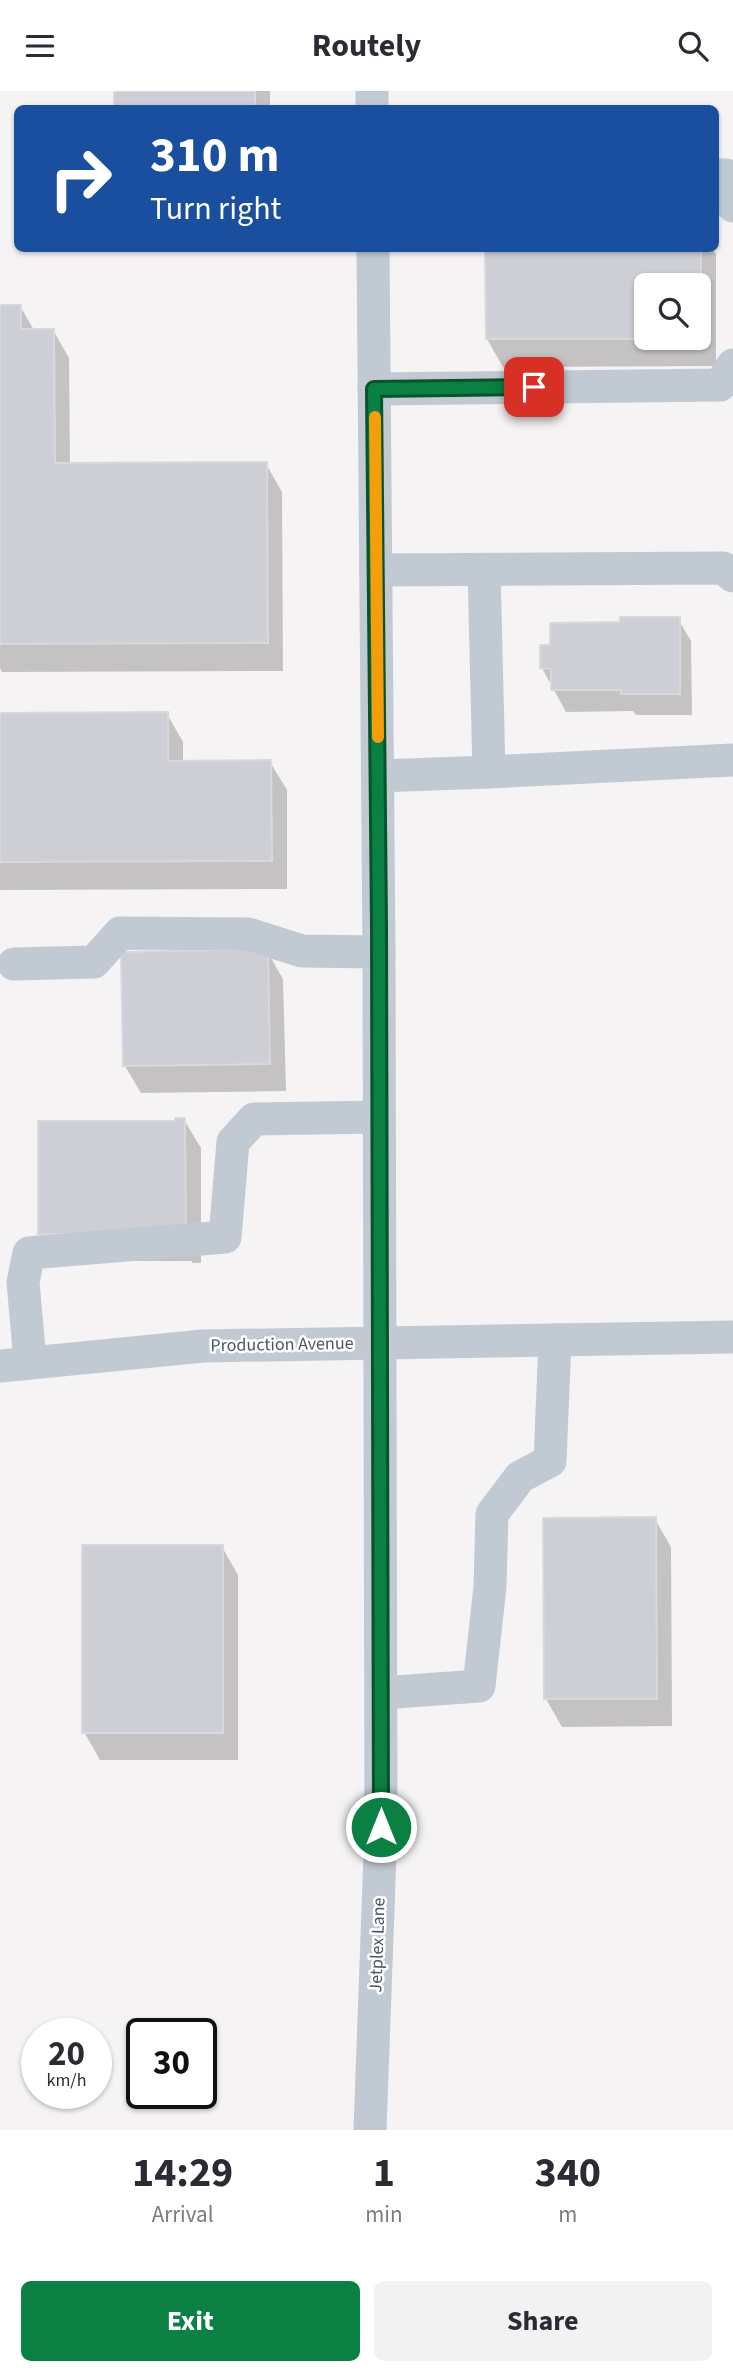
<!DOCTYPE html>
<style>
body{margin:0;font-family:"Source Sans 3",sans-serif;background:#f2f2f3;color:#2b2b33;height:100vh;display:flex;flex-direction:column;font-size:26px;white-space:nowrap}
*{box-sizing:border-box;margin:0}
p{font-size:23px;color:#7c7c81}
.icon{flex:none;width:38px;height:38px;fill:none;stroke:currentColor;stroke-width:2;stroke-linecap:round;stroke-linejoin:round}
.map{position:relative;height:2039px;overflow:hidden}
.panel{display:flex;flex-direction:column;background:#fff;flex:1}
.panel>*{flex:none}
.top-card{position:absolute;left:14px;top:14px;width:705px;height:147px;border-radius:10px;box-shadow:0 2px 5px #0004;background:#1a4fa0;color:#fff;overflow:hidden}
.tools{position:absolute;left:634px;top:182px;display:grid;gap:14px}
.tools a{display:grid;place-items:center;width:77px;height:77px;border-radius:10px;background:#fff;box-shadow:0 2px 5px #0004;font-size:35px}
.speed{position:absolute;left:21px;top:1927px;display:flex;gap:14px;font-size:35px;font-weight:700;text-align:center}
.speed>*{display:grid;place-content:center;width:91px;height:91px;border-radius:50%;background:#fff;box-shadow:0 2px 5px #0004;line-height:1}
.speed small{font-size:18px;font-weight:400}
.speed .limit{border:4px solid #111;border-radius:10px;background:#fff;color:#111}
.pin{position:absolute;display:grid;place-items:center;width:60px;height:60px;color:#fff;margin:-30px;border-radius:14px;box-shadow:0 4px 10px #0006}
.me{position:absolute;width:77px;margin:-38px;rotate:0deg;stroke-linejoin:round;filter:drop-shadow(0 0 5px #0008)}
.turn{display:flex;align-items:center;gap:24px;height:147px;padding:0 21px;font-size:32px}
.turn .icon{width:91px;height:91px;stroke-width:2.5}
.turn b{display:block;font-size:49px;line-height:60px}
.eta{display:flex;justify-content:space-evenly;align-items:center;height:119px;text-align:center}
.eta b{font-size:42px;font-weight:700;line-height:49px}
.primary-button{display:flex;gap:14px;margin-top:auto;padding:14px 21px}
.primary-button a{flex:1;height:80px;border-radius:10px;background:#0b8043;color:#fff;font-size:28px;font-weight:700;line-height:80px;text-align:center}
.primary-button a+a{background:#f2f2f3;color:#2b2b33}
header{display:flex;justify-content:space-between;align-items:center;height:91px;padding:0 21px;background:#fff;font-size:32px;font-weight:700}
.map>svg:first-child{display:block}
</style>
<header><svg class="icon" aria-label="menu" viewBox="0 0 24 24"><path d="M4 6h16M4 12h16M4 18h16"/></svg>Routely<svg class="icon" aria-label="search" viewBox="0 0 24 24"><circle cx="10" cy="10" r="6"/><path d="M15 15l6 6"/></svg></header>
<div class="map">
<svg width="733" height="2039" viewBox="0 0 733 2039">
<rect width="100%" height="100%" fill="#f5f3f3"/>
<g fill="#0003" fill-rule="evenodd">
<rect x="115" y="0" width="155" height="18"/>
<path d="M487,158H712L716,163V275L503,276L487,248ZM646,194H698V247H646Z"/>
<path d="M20,215L34,239H53L69,267L70,374L266,373L282,401L283,580L2,581L0,577V216Z"/>
<path d="M678,528L691,550L692,624H636L633,620L566,621L542,577L552,556L621,533Z"/>
<path d="M167,623L183,651V671H270L287,699V798L0,799V624Z"/>
<path d="M267,860L283,888L286,1000L141,1002L125,975Z"/>
<path d="M184,1029L201,1057V1172H193L191,1170H56L40,1142L177,1031Z"/>
<path d="M655,1428L671,1456L672,1635L562,1636L546,1608Z"/>
<path d="M222,1456L238,1484V1669H100L84,1641Z"/>
</g>
<g fill="#cdcfd5" stroke="#d7d9de" stroke-width="2" fill-rule="evenodd">
<rect x="114" y="0" width="141" height="18"/>
<path d="M485,158H701V248H486ZM646,194H698V247H646Z"/>
<path d="M0,214H21V238H54L55,372L267,371L268,552L0,553Z"/>
<path d="M620,526H680V603H621V599H551V578L540,577V554H550V532L620,531Z"/>
<path d="M168,621V670L271,669L272,770L0,771V622Z"/>
<path d="M268,858L270,973L123,975L121,861Z"/>
<path d="M175,1027H185L186,1145L175,1143H38V1030H175Z"/>
<path d="M656,1426L657,1608H544L543,1427Z"/>
<rect x="82" y="1454" width="141" height="188"/>
</g>
<g fill="none" stroke-linecap="round" stroke-linejoin="round">
<g stroke="#c1cad2" stroke-width="33">
<path d="M372,0V18"/>
<path d="M716,84H726L733,115"/>
<path d="M374,298L720,294L733,274"/>
<path d="M376,479L723,477L733,485"/>
<path d="M484,479L489,681"/>
<path d="M378,685L489,681L733,669"/>
<path d="M14,873L94,871L120,842L248,843L302,860L379,861"/>
<path d="M30,1271L23,1191L29,1162L225,1146L233,1051L254,1028L379,1026"/>
<path d="M0,1275L203,1255L733,1246"/>
<path d="M381,1602L479,1595L490,1496L492,1423L520,1386L550,1370L555,1249"/>
<path d="M370,2039L381,1736L379,861L373,158"/>
</g>
</g>
<g fill="none" stroke-linecap="round" stroke-linejoin="round">
<g stroke="#07532c" stroke-width="18">
<path id="route" d="M381,1736L379,836L374,298L534,296"/>
</g>
<use href="#route" stroke="#0b8043" stroke-width="12"/>
<path stroke="#f59e0b" stroke-width="12" d="M375,326L378,646"/>
</g>
<g text-anchor="middle" stroke-width="5" stroke-linejoin="round" paint-order="stroke">
<g font-size="18" fill="#4a5661" stroke="#fff">
<text transform="translate(282 1253) rotate(-1)" y="6">Production Avenue</text>
<text transform="translate(377 1854) rotate(-88)" y="6">Jetplex Lane</text>
</g>
</g>
</svg>
<div class="tools">
<a><svg class="icon" aria-label="search" viewBox="0 0 24 24"><circle cx="10" cy="10" r="6"/><path d="M15 15l6 6"/></svg></a>
</div>
<div class="speed"><div>20<small>km/h</small></div><div class="limit">30</div></div>
<div class="pin" style="left:534px;top:296px;background:#d93025"><svg class="icon" aria-label="arrive" viewBox="0 0 24 24"><path d="M6 21V4h12l-3 4 3 4H6"/></svg></div>
<svg class="me" style="left:381px;top:1736px" viewBox="-20 -20 40 40"><circle r="17" fill="#0b8043" stroke="#fff" stroke-width="3"/><path d="M0-11L8 9 0 5-8 9z" fill="#fff"/></svg>
<div class="top-card">
<div class="turn"><svg class="icon" aria-label="right" viewBox="0 0 24 24"><path d="M7 20v-9h11M14 6l5 5-5 5"/></svg><div><b>310 m</b>Turn right</div></div>
</div>
</div>
<section class="panel">
<div class="eta">
<div><b>14:29</b><p>Arrival</p></div>
<div><b>1</b><p>min</p></div>
<div><b>340</b><p>m</p></div>
</div>
<div class="primary-button"><a>Exit</a><a>Share</a></div>
</section>
